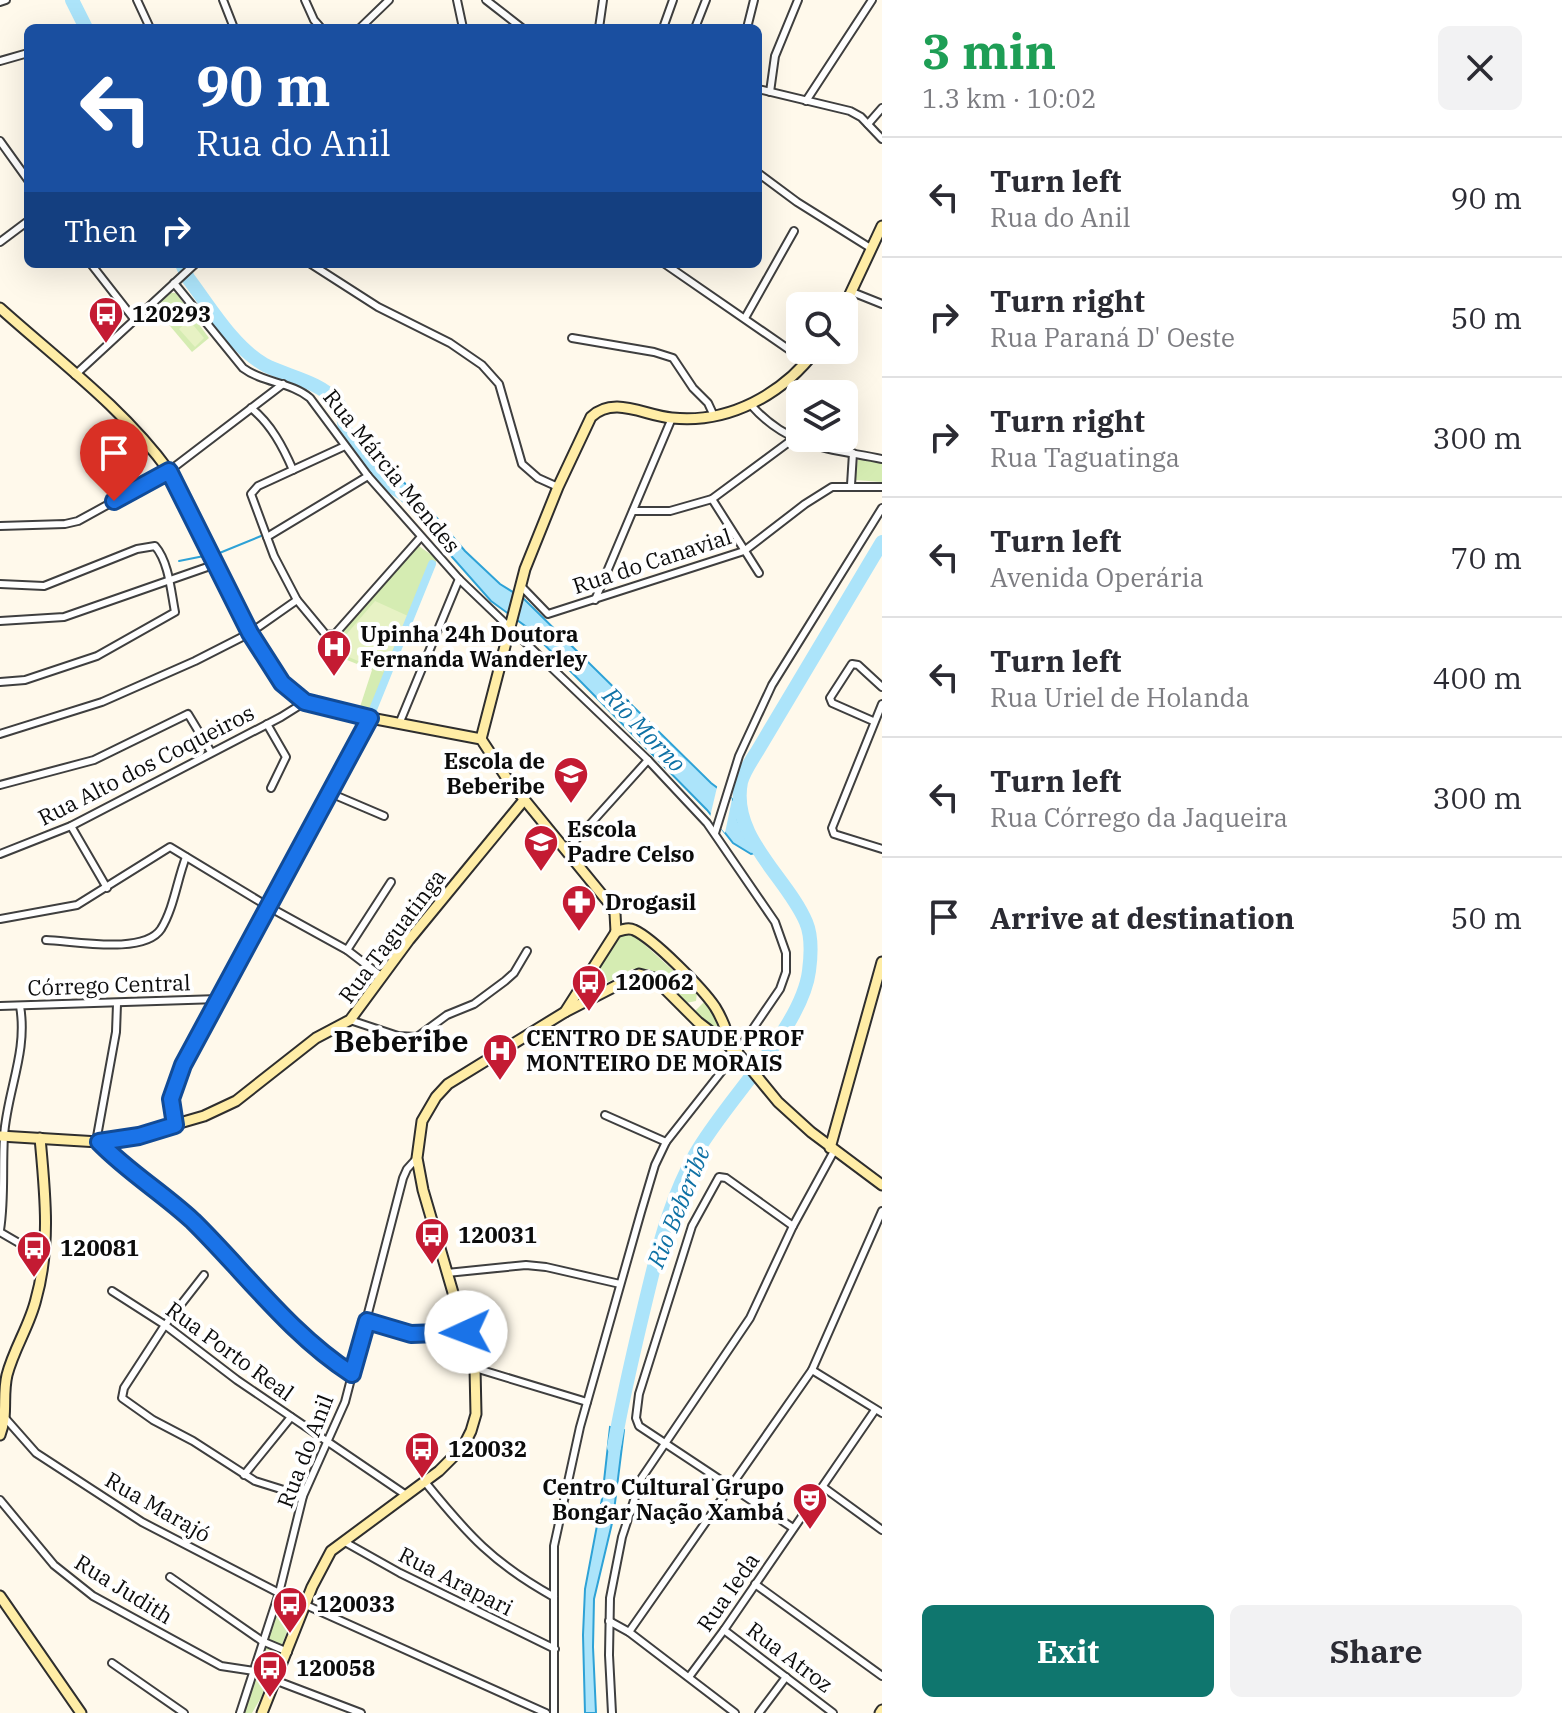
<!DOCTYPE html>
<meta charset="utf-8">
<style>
body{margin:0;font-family:"IBM Plex Serif",serif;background:#f2f2f3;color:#2b2b33;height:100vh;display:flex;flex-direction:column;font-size:30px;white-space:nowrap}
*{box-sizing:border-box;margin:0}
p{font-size:26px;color:#7c7c81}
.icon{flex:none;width:44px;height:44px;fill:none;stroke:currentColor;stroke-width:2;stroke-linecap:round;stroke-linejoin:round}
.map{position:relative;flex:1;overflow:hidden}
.panel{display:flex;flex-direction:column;background:#fff;width:680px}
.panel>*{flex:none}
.top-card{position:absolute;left:24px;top:24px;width:738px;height:244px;border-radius:12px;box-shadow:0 8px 32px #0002;background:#1a4fa0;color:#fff;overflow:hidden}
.buttons{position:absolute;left:786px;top:292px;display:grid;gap:16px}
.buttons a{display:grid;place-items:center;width:72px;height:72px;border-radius:12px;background:#fff;box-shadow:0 8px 32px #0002;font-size:40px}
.pin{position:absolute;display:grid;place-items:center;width:68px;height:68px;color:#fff;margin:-82px -34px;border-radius:50% 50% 50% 0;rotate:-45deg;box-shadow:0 0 8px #0007}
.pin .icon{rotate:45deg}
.me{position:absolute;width:88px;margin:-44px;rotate:268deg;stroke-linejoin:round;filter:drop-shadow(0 0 6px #0008)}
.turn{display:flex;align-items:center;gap:28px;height:168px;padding:0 40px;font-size:36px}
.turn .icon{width:104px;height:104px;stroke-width:2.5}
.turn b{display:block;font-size:56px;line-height:68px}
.then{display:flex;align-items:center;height:76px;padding:0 40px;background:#0003;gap:16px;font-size:30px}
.round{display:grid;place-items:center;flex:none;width:84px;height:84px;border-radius:12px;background:#f2f2f3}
.head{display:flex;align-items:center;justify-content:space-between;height:136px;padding:0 40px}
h1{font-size:48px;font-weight:700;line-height:60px;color:#1e9e55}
.button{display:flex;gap:16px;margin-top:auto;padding:16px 40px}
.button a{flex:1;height:92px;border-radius:12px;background:#0f766e;color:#fff;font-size:32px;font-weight:700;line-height:92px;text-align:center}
.button a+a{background:#f2f2f3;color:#2b2b33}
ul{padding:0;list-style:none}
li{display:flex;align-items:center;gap:24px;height:120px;padding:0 40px;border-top:2px solid #e1e1e2}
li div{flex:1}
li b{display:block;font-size:30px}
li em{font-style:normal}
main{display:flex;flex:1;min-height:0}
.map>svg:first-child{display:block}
</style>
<main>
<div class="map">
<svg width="882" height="1713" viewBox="0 0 882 1713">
<rect width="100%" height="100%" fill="#fff9eb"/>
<g fill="#d5ecb2">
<path d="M169,293H176L209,338L192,352L154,307Z"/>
<path d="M858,458L882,462V482L855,480Z"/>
<path d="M419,546L437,559L373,712L359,710L372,670L322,650Z"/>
<path d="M624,934L635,936L697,992L696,1001L686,1003L649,969H632L608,982L597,978L595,972L618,937Z"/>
<path d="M705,1001L707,1002L724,1039L693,1013Z"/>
<path d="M282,1596L297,1606L262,1696L252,1713H243C261,1676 263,1634 282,1596Z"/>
</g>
<g fill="#e7f2c4">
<path d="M189,320L204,338L195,347L179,329Z"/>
<path d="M375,601L408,616L383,672L333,650Z"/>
</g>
<g fill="#ace4fa" stroke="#2ea2d6" stroke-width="2">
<path d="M382,454L392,471L418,496L465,551L500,584L524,599L711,783L736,802L738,821L755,853L751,854L733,843L707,810L528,628L491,601L369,463Z"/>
<path d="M610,1427L624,1430L613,1519L594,1599L593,1647L596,1713H585L583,1635L585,1589L602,1499Z"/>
</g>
<path fill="#fff9eb" d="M718,783L732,799L725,833L710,817Z"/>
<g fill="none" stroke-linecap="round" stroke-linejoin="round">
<g stroke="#2ea2d6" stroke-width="2">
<path d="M217,554L261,536"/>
<path d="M179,561L204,556"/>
</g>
<path stroke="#ace4fa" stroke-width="8" d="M372,712L432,564"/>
<g stroke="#ace4fa" stroke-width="14">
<path d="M72,0L86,28"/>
<path d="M182,264L188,278C210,307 233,347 265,365C286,376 321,382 336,401C346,412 342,416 345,428C351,454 384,483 405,495"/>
<path d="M614,1447C624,1389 638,1332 652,1275C662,1233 674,1193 695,1155C724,1102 802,1028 809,971C811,956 812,936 806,922C787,877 730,837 741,782C744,771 752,760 758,750L882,542"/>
</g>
<g stroke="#3f3f3f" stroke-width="10">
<g id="street">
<path d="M137,0L150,28"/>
<path d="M223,0L234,28"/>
<path d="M305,0L314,20L321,28"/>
<path d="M457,0L463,28"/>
<path d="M486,0L522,28"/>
<path d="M0,2L6,0"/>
<path d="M360,28L389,0"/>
<path d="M599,28L603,0"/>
<path d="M663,28L673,0"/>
<path d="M695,28L706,0"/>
<path d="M747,28L754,0"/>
<path d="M0,61L28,53"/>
<path d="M758,89L850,111L861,117L882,139"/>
<path d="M770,92L775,56L798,0"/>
<path d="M806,101L872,0"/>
<path d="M868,124L882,108"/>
<path d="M0,141L28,180"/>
<path d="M758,173L797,202L872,249"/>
<path d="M0,242L28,221"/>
<path d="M91,264L134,319"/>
<path d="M311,264L378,307L450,343L482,365L499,384L522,464L538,478L558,487"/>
<path d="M665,264L807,362"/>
<path d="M174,283L243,368C263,383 291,382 310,398L368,476L459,579L648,760L707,823L775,922L786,953V972L780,989L737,1052L666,1142L655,1165L641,1212L580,1427L554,1546V1713"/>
<path d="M852,292L882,304"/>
<path d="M745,318L794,231"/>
<path d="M572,338L654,352L673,358L693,388L708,403L714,416"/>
<path d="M75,375L195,264"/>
<path d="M751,405C789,448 828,448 882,459"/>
<path d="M251,408C271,424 283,447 293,470"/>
<path d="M345,446L258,486L251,494L274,556L297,600L326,635L335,634L420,538"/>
<path d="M851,485L853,453"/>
<path d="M712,499L759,573"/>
<path d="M633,511H670L712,499L793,439"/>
<path d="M0,526L65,524L78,521L169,471L283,384"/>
<path d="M267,537L368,476"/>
<path d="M0,584L44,586L137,549L155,546C169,562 171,592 175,612L97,656L25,680L0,682"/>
<path d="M521,586L548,614L744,551L805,504L832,487H882"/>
<path d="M595,600L672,418"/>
<path d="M0,621L64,617L216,564"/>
<path d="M882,704L832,828L834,834L882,849"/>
<path d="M873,721L832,703L830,698L852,664L858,665L882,687"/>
<path d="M267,724L286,757L271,788"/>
<path d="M399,724L459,579"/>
<path d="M0,734L102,702L195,661L250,633L297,600"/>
<path d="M0,785L94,760L188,714L211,752"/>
<path d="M330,793L384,816"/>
<path d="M71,826L107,888"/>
<path d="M715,833L739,756L772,685L882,508"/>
<path d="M566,851L648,760"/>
<path d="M0,854L71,826L281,717L305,702"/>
<path d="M0,919L77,905L170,847L269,907L347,950L381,976"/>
<path d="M46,940C74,941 144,955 161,929C174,908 177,880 186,857"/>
<path d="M347,950L391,882"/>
<path d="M0,1006L219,999"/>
<path d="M350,1020L398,1036L417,1037L447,1015L474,1004L505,981L514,973L527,951"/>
<path d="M605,1115L666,1142"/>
<path d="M175,1125L171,1099L183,1065L370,718"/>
<path d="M96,1142L116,1032L117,1004"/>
<path d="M99,1142C128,1172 163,1193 193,1221C245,1272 290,1334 352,1374"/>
<path d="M0,1230C5,1199 2,1168 4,1136C7,1091 28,1052 20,1006"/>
<path d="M0,1232L43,1257"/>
<path d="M447,1273L526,1265L546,1267L620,1284"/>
<path d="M204,1275L165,1325L124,1388L122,1398L153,1420L193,1441L255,1481L303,1496"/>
<path d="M112,1291L165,1325L237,1380L406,1495"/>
<path d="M367,1321L411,1334L466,1332"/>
<path d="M475,1368L587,1402"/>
<path d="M812,1370L882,1413"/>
<path d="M6,1419L36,1453L142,1522L279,1593L546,1713"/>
<path d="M244,1475L291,1417"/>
<path d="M425,1482C467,1534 494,1564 554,1597"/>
<path d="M823,1487L882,1530"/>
<path d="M0,1500L54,1565L93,1596L221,1666L254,1671"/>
<path d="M793,1528L639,1426L636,1418L639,1394L692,1226L719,1177L726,1178L793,1226"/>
<path d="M343,1541L400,1573L555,1649"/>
<path d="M170,1577L262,1641L288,1652"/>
<path d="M755,1584L882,1676"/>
<path d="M609,1621L629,1632L735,1713"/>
<path d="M724,1630L833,1713"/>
<path d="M629,1632L812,1370L882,1211"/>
<path d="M112,1663L184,1713"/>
<path d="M689,1677L724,1630L875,1410"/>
<path d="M277,1681L361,1713"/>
<path d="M240,1713L279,1593L303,1496L345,1402L403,1178L407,1169L417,1158"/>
<path d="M612,1713L609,1655L610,1598L622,1537L641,1479L750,1318L793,1226L834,1151"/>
<path d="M759,1713L786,1677"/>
</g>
</g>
<g stroke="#2e2e2e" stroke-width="13">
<g id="secondary">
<path d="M844,307L882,226"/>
<path d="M0,308C58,360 123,408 169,471L261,652L282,683L294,693L305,702L339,712L481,739L506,777L608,902L615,913L616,932"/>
<path d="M481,739L525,569L558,487L591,417C614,395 645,416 672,418C729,424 783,394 816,350"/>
<path d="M616,932C622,930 628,927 634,930C654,939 703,989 715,1007C723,1020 728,1034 731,1048"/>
<path d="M565,1012L616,932"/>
<path d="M0,1136L99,1142L121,1140L204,1116L236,1101L316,1038L350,1020L409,940L524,800"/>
<path d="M830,1148L882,962"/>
<path d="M0,1435C8,1415 2,1396 7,1375C14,1348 30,1325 36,1299C51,1246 45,1192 40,1138"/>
<path d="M0,1596L81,1713"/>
<path d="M262,1713L312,1587L331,1551L439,1471L463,1447L471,1431L476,1414L475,1368L423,1190L417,1158L422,1121L436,1097L448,1084L565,1012L639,974L654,978L698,1022L737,1052L778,1102L811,1132L882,1185"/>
<path d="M880,1713L882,1710"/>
</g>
</g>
<use href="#street" stroke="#fff" stroke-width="6"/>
<use href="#secondary" stroke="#ffeda6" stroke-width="9"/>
</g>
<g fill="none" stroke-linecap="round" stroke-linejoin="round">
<g stroke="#114b97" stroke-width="20">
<path id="route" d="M114,501L169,471L250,633L282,683L305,702L370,718L183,1065L171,1099L175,1125L139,1136L99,1142C128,1172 163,1193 193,1221C245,1272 290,1334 352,1374L367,1321L411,1334L466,1332"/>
</g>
<use href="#route" stroke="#1a73e8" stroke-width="14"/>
</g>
<defs>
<g id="bus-pin" transform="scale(1.8)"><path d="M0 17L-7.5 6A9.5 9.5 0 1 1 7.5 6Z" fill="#c41b33" stroke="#fff"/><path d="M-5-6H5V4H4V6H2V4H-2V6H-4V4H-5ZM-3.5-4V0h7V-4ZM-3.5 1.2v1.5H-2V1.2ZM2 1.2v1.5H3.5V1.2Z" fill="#fff"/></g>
<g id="hospital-pin" transform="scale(1.8)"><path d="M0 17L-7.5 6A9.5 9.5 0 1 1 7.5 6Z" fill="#c41b33" stroke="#fff"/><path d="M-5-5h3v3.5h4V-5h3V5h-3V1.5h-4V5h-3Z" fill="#fff"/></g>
<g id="school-pin" transform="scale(1.8)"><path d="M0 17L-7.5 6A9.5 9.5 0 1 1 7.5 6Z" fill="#c41b33" stroke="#fff"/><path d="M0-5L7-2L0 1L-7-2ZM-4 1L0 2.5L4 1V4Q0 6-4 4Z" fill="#fff"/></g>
<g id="pharmacy-pin" transform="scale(1.8)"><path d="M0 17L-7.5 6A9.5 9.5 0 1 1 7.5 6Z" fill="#c41b33" stroke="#fff"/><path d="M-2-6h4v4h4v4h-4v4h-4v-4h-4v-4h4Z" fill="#fff"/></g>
<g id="theatre-pin" transform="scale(1.8)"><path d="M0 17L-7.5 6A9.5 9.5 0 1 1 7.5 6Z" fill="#c41b33" stroke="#fff"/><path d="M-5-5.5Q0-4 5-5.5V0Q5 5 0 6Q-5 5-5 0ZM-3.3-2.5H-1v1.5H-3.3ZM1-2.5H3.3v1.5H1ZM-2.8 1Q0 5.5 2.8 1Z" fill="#fff"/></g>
</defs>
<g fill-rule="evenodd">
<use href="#bus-pin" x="106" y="314"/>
<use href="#hospital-pin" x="334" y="647"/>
<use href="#school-pin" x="571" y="774"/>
<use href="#school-pin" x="541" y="842"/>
<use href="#pharmacy-pin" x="579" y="902"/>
<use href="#bus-pin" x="589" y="982"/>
<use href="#hospital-pin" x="500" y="1051"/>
<use href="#bus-pin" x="432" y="1235"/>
<use href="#bus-pin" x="34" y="1248"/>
<use href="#bus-pin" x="422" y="1449"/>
<use href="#theatre-pin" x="810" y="1500"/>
<use href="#bus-pin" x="290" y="1604"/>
<use href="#bus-pin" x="270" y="1668"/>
</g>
<g text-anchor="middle" stroke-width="8" stroke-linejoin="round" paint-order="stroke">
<g font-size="22" font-weight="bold" fill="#0c0c0c" stroke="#fff" text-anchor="start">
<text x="132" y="322">120293</text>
<text x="360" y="642">Upinha 24h Doutora<tspan x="360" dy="25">Fernanda Wanderley</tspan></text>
<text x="545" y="769" text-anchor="end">Escola de<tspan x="545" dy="25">Beberibe</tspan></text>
<text x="567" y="837">Escola<tspan x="567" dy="25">Padre Celso</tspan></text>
<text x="605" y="910">Drogasil</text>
<text x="615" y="990">120062</text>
<text x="526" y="1046">CENTRO DE SAUDE PROF<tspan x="526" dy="25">MONTEIRO DE MORAIS</tspan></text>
<text x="458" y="1243">120031</text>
<text x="60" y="1256">120081</text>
<text x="448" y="1457">120032</text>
<text x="784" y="1495" text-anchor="end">Centro Cultural Grupo<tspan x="784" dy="25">Bongar Nação Xambá</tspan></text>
<text x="316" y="1612">120033</text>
<text x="296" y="1676">120058</text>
</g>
<g font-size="22" fill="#0c0c0c" stroke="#fff">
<text transform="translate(392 471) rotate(51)" y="8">Rua Márcia Mendes</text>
<text transform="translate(652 561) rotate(-18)" y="8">Rua do Canavial</text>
<text transform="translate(146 765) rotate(-27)" y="8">Rua Alto dos Coqueiros</text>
<text transform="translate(392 936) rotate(-53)" y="8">Rua Taguatinga</text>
<text transform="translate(109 985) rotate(-2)" y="8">Córrego Central</text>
<text transform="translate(230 1351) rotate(36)" y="8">Rua Porto Real</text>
<text transform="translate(305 1451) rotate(-69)" y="8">Rua do Anil</text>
<text transform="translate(158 1507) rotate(30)" y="8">Rua Marajó</text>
<text transform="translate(456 1581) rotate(27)" y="8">Rua Arapari</text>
<text transform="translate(124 1589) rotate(32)" y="8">Rua Judith</text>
<text transform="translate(728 1592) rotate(-55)" y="8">Rua Ieda</text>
<text transform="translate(790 1657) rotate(37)" y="8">Rua Atroz</text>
</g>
<g font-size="24" font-style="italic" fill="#0e71a5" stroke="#fff">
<text transform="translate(644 730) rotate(46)" y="8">Rio Morno</text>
<text transform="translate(679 1207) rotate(-68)" y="8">Rio Beberibe</text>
</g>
<g font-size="30" font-weight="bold" fill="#0c0c0c" stroke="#fff">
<text x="401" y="1052">Beberibe</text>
</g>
</g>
</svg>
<div class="buttons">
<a><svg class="icon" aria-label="search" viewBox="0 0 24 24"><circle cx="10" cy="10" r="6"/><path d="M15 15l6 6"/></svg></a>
<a><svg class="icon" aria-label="layers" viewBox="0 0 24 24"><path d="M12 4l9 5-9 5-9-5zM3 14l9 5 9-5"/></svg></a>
</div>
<div class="pin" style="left:114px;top:501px;background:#d93025"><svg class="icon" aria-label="arrive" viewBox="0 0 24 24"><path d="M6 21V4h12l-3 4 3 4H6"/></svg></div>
<svg class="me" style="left:466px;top:1332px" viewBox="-20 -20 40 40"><circle r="19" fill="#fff"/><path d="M0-13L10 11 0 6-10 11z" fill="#1a73e8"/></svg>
<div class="top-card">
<div class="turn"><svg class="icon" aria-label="left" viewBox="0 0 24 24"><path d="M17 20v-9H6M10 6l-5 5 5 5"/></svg><div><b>90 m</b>Rua do Anil</div></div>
<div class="then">Then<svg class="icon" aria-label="right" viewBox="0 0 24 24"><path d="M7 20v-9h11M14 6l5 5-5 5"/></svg></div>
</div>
</div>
<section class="panel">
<div class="head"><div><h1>3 min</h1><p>1.3 km · 10:02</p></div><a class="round"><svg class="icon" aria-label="close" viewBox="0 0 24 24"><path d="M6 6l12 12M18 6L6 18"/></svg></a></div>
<ul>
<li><svg class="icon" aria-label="left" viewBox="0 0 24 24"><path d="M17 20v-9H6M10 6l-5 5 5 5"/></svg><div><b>Turn left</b><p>Rua do Anil</p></div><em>90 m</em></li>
<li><svg class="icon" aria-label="right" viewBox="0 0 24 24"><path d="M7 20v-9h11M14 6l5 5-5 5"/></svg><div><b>Turn right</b><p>Rua Paraná D' Oeste</p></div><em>50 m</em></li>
<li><svg class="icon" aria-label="right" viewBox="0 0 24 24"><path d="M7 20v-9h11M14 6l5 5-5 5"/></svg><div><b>Turn right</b><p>Rua Taguatinga</p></div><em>300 m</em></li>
<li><svg class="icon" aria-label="left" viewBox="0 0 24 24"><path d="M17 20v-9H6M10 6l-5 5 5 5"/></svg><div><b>Turn left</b><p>Avenida Operária</p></div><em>70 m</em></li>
<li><svg class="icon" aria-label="left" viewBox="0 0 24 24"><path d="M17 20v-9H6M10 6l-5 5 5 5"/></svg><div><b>Turn left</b><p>Rua Uriel de Holanda</p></div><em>400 m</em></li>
<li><svg class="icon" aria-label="left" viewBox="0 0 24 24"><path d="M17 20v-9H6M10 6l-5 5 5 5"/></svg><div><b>Turn left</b><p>Rua Córrego da Jaqueira</p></div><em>300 m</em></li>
<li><svg class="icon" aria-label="arrive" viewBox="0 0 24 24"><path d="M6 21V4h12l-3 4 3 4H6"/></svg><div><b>Arrive at destination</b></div><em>50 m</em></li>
</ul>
<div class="button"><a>Exit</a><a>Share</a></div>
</section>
</main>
